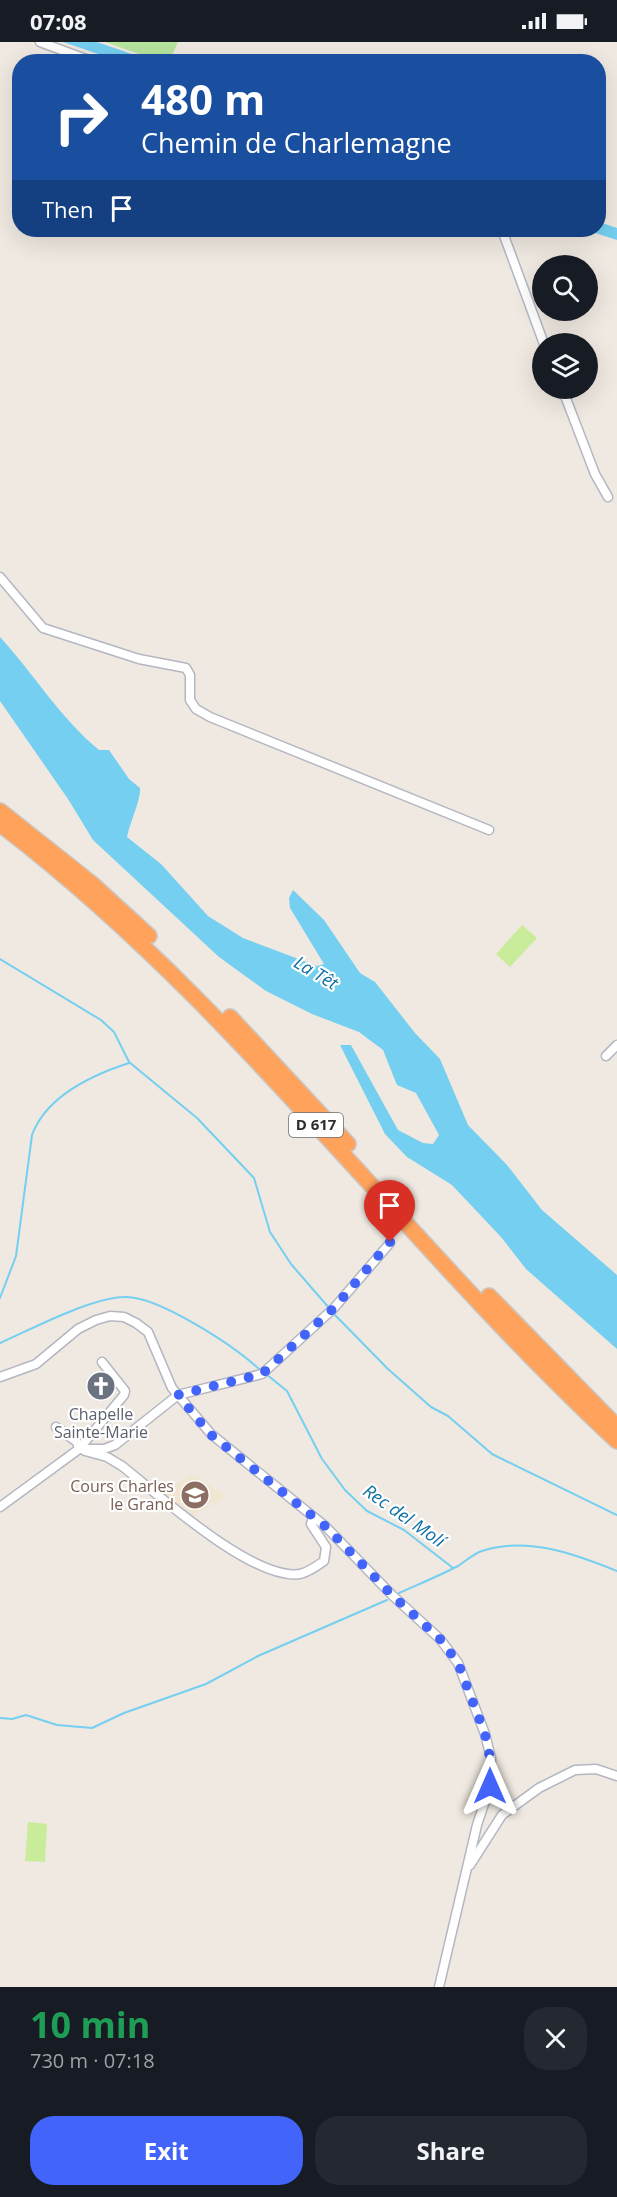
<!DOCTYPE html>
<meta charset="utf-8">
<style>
body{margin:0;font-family:"Open Sans",sans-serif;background:#242831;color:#f1f3f6;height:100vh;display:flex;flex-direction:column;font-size:22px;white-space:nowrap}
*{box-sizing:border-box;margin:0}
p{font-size:20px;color:#9ea1a6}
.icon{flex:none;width:33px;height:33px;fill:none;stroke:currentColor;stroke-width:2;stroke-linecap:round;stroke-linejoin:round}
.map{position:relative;height:1945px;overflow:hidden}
.sheet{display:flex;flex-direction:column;background:#171b24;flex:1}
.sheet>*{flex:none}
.hud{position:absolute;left:12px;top:12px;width:594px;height:183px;border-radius:24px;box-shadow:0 6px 24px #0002;background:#1a4fa0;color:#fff;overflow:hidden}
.fabs{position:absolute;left:532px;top:213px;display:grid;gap:12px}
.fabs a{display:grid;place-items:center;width:66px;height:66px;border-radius:50%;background:#171b24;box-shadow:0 6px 24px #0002;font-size:30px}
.pin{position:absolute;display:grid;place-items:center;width:51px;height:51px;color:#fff;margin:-62px -26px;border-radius:50% 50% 50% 0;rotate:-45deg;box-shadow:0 0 6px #0007}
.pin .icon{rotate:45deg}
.me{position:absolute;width:66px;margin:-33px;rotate:0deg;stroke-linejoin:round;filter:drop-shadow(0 0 4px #0008)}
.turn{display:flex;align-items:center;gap:21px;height:126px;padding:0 30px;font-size:27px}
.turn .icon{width:78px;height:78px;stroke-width:2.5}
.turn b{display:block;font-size:42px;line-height:51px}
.then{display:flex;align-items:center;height:57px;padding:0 30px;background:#0003;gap:12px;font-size:22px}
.round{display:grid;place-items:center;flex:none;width:63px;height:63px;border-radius:24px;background:#242831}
.head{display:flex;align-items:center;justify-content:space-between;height:102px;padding:0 30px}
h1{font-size:36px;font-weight:700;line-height:45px;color:#1e9e55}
.action{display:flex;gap:12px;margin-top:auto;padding:12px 30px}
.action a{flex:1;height:69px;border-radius:24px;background:#4264fb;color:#fff;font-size:24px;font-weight:700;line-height:69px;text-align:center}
.action a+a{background:#242831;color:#f1f3f6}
.status{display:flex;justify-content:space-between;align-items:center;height:42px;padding:0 30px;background:#171b24;direction:ltr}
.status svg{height:16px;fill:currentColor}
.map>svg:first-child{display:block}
</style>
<div class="status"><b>07:08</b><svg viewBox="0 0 49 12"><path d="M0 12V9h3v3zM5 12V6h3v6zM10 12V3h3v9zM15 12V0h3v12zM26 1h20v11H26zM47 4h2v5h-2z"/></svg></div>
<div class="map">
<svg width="617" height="1945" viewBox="0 0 617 1945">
<rect width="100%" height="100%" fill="#efe9e1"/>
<path fill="#f0e6d1" d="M191,1433L196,1434L227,1455L191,1474L166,1454V1448Z"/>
<path fill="#b6e59e" d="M105,0H178L169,19L162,20Z"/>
<g fill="#c9ec9a">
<path d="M522,883L537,896L510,925L496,912Z"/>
<path d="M28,1780L47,1782L45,1820L25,1819Z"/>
</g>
<g fill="#75cff0">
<path d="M63,0H97L152,19H119Z"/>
<path d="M599,180L617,186V198L586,188H598Z"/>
<path d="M0,595C34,632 60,676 99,708H109L129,737L140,746C141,758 130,780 127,795L161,822L208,874L243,896L317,924L324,922L290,866L289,856L293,848L324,878L360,931L375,940L415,991L440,1017L468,1083L507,1123L542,1168L617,1233V1307L526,1227L501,1195L452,1143L407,1115L385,1092L340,1003H351L398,1088L423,1101L433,1102L439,1093L416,1051L397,1043L383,1008L359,990L312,972L266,949L219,915L93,798L68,757L0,659Z"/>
</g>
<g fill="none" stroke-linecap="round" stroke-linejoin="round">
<g stroke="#75cff0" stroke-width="2">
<path d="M0,917L101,978L114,990L129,1020L197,1076L254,1136L270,1190L291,1222L330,1267"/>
<path d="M0,1256L16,1214L32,1093C46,1055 92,1033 129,1021"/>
<path d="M333,1271L388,1327L431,1365L448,1374L492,1412L617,1473"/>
<path d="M0,1301C32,1287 90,1256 124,1255C157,1253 234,1304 259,1327"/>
<path d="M266,1332L287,1349L322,1417L345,1448L367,1469L404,1488L453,1526"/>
<path d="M399,1551C419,1542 439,1534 458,1524C466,1519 473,1512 482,1509C527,1494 575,1512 617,1529"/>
<path d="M0,1676L12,1677L26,1673L57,1683L92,1686L124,1671L206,1642L258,1614L387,1558"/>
</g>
<g stroke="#b4b7c1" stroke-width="11">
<g id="street">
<path d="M40,0L94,20"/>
<path d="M502,188L544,302"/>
<path d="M562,346L595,432L608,455"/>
<path d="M0,535L43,586L139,617L186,626L190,633V658L196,667L210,675L489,788"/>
<path d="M606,1014L617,1003"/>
<path d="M0,1335L36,1322L78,1287L96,1278L110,1274L124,1275L136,1281L148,1290L172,1346L211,1392L325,1484L393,1554L440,1597L458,1621L485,1692L491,1716L490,1744L477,1783L439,1945"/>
<path d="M56,1385L77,1400L79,1407"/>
<path d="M79,1407H104L115,1403L178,1353L262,1332L334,1266L390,1201"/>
<path d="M85,1409L107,1415L122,1424C159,1453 253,1539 300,1532C309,1530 317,1524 324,1519L326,1505L311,1482L313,1475"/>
<path d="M0,1465L79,1407L124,1353L125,1349L102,1320"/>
<path d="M470,1823L502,1773L539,1746L575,1728L596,1727L617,1734"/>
</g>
</g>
<g stroke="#c9c9c9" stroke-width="18">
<g id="highway">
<path d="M0,769L92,842L149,894"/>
<path d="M0,782C233,959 404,1201 617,1399"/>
<path d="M230,975L348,1102"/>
<path d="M489,1254L617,1385"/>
</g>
</g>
<use href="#street" stroke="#fff" stroke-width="8"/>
<use href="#highway" stroke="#ffa35c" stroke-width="15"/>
</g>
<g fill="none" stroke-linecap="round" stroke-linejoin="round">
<path stroke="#4264fb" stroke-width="10" stroke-dasharray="0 18" d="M390,1200L334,1266L262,1332L178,1353L210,1392L325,1484L393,1554L440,1597L458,1621L485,1692L490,1716V1744"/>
</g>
<defs>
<g id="church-disc" transform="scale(1.5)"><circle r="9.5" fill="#6b7280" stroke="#fff"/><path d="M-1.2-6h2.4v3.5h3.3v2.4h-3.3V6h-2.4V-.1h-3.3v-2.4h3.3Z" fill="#fff"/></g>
<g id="school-disc" transform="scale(1.5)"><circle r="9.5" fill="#8d6e63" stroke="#fff"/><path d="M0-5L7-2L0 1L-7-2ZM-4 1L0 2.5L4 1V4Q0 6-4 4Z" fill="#fff"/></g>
</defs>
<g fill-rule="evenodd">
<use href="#church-disc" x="101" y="1344"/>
<use href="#school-disc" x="195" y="1453"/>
</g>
<g text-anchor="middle" stroke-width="4.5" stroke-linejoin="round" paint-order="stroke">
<rect fill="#fff" stroke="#6d6d6d" stroke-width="1.5" x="289" y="1071" width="54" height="24" rx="4.5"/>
<g font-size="15" font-weight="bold" fill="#2e2e2e">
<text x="316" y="1088">D 617</text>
</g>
<g font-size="16" fill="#5b616d" stroke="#fff">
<text x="101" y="1378">Chapelle<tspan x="101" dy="18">Sainte-Marie</tspan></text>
</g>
<g font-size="16" fill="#785e54" stroke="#fff" text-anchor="end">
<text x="174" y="1450">Cours Charles<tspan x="174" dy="18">le Grand</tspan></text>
</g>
<g font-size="18" font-style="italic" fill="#0d6fa3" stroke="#fff">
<text transform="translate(316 931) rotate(31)" y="6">La Têt</text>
<text transform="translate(404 1474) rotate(35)" y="6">Rec del Molí</text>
</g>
</g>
</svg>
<div class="fabs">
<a><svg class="icon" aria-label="search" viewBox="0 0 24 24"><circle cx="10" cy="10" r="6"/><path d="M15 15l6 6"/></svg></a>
<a><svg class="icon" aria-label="layers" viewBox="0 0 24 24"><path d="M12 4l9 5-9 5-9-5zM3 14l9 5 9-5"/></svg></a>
</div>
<div class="pin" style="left:390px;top:1200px;background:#d93025"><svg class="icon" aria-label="arrive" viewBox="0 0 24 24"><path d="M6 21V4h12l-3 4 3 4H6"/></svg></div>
<svg class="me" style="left:490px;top:1744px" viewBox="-20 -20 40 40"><path d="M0-17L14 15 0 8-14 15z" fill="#4264fb" stroke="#fff" stroke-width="4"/></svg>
<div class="hud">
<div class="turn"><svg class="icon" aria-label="right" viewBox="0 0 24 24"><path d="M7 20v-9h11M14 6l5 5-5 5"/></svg><div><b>480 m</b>Chemin de Charlemagne</div></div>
<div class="then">Then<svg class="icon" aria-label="arrive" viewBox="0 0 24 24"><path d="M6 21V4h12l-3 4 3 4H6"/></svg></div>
</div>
</div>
<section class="sheet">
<div class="head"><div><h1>10 min</h1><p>730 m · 07:18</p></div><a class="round"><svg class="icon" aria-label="close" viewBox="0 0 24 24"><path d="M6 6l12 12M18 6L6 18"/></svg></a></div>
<div class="action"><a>Exit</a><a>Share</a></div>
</section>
